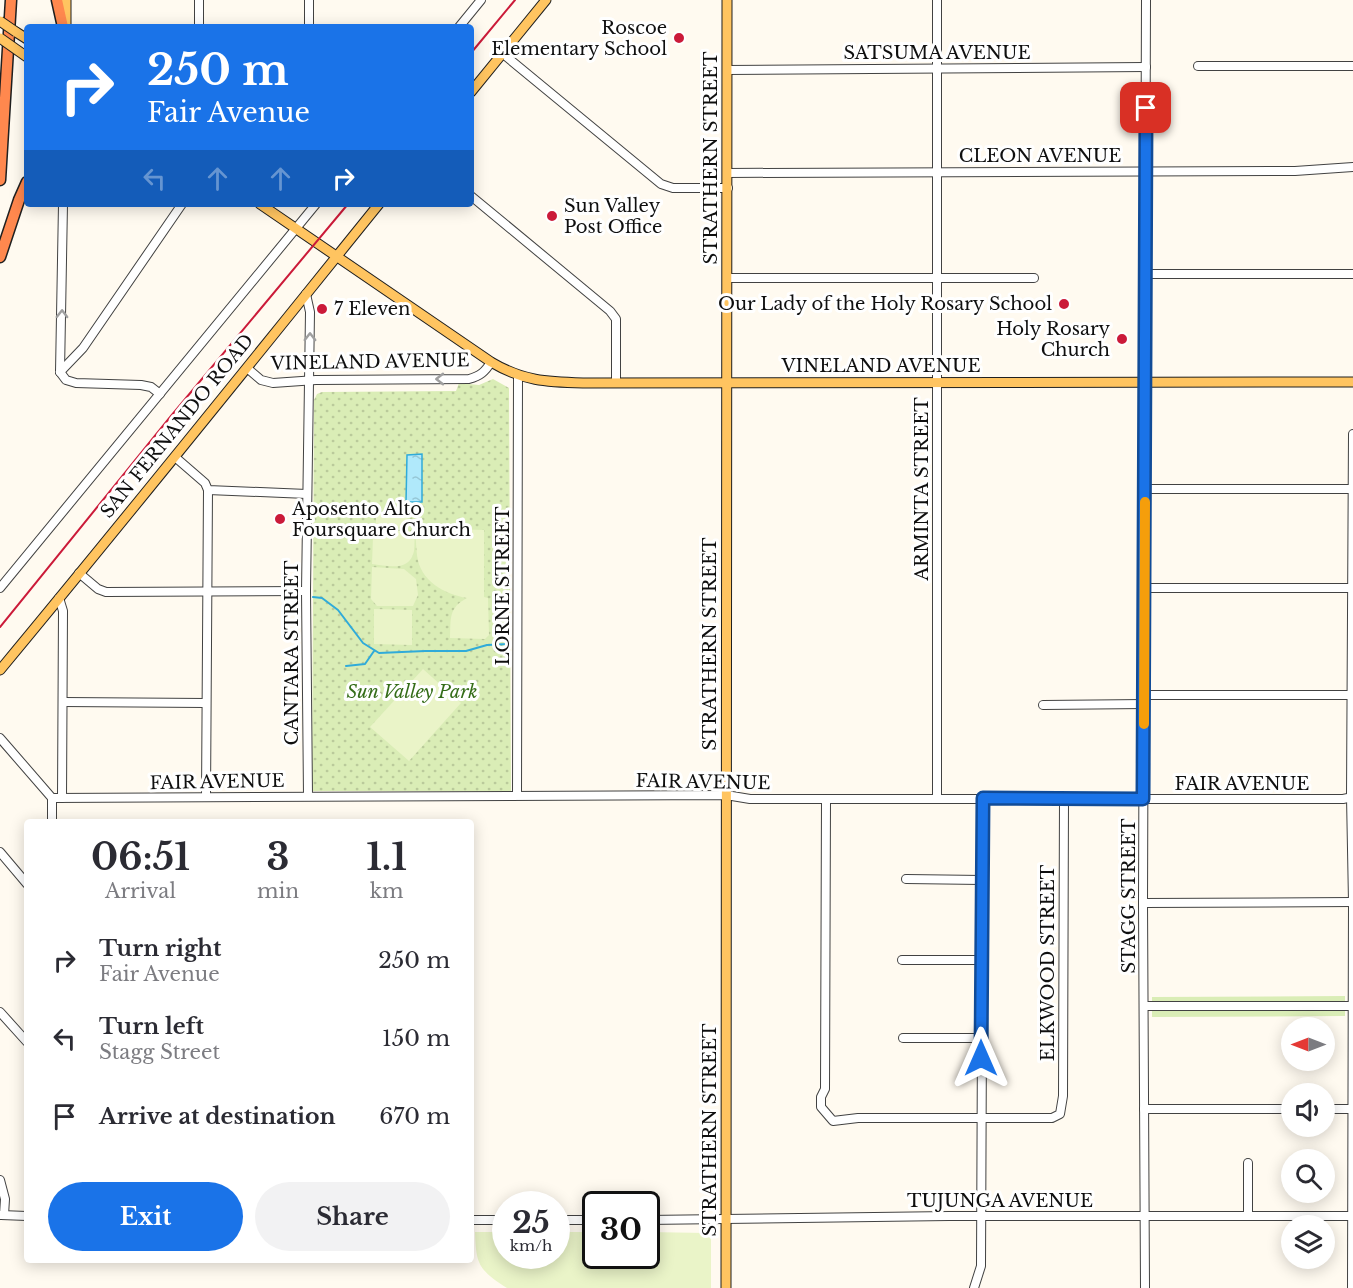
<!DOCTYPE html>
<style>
body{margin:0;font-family:"Libre Baskerville",serif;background:#f2f2f3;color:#2b2b33;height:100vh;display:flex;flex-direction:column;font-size:22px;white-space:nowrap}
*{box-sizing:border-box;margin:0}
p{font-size:20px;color:#7c7c81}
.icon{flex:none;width:33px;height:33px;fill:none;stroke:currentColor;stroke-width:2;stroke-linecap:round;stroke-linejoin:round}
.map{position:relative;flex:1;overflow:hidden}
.drawer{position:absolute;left:24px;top:819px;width:450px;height:444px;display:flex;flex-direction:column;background:#fff;border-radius:6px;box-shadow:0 3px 15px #0003}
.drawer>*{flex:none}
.top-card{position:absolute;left:24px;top:24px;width:450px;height:183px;border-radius:6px;box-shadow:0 3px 15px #0003;background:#1a73e8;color:#fff;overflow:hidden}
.needle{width:39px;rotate:270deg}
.buttons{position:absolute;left:1281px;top:1017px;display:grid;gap:12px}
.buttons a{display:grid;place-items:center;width:54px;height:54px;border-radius:50%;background:#fff;box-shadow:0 3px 15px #0003;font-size:30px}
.speed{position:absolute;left:492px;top:1191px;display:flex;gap:12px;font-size:30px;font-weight:700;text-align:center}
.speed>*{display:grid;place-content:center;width:78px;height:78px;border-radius:50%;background:#fff;box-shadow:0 3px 15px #0003;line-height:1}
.speed small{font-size:15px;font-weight:400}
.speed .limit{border:3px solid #111;border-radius:9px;background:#fff;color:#111}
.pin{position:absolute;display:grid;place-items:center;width:51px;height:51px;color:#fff;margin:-26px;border-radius:12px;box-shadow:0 3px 9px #0006}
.me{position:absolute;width:66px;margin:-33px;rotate:0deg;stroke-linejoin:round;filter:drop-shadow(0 0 4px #0008)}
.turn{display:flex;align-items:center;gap:21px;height:126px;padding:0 24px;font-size:27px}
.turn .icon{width:78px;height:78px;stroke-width:2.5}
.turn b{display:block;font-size:42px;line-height:51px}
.lanes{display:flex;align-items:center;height:57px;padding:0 24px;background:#0003;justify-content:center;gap:30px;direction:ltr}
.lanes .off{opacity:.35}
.eta{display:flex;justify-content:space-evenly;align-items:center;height:102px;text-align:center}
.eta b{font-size:36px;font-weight:700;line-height:42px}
.primary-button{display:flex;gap:12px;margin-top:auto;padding:12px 24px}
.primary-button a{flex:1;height:69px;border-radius:36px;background:#1a73e8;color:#fff;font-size:24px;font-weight:700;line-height:69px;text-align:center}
.primary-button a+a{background:#f2f2f3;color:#2b2b33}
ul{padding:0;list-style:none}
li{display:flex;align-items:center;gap:18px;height:78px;padding:0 24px}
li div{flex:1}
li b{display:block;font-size:22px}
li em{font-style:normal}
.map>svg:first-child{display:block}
</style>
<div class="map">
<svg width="1353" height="1288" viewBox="0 0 1353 1288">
<defs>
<pattern id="park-dots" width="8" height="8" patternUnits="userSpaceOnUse" patternTransform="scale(1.5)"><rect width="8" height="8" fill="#daedb6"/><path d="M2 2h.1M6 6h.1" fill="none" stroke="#baca9b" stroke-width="1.8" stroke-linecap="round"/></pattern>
<pattern id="water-ripples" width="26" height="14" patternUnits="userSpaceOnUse" patternTransform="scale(1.5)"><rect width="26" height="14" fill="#b0e9fb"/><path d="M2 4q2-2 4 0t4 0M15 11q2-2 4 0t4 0" fill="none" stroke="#96c7d6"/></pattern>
</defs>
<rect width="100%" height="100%" fill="#fffaf0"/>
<path fill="url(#park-dots)" d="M493,379L509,388L511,791H312L314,400L317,394L322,392L456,391L459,383L479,385Z"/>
<path fill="#daedb6" d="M1345,996V1016L1152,1017V997Z"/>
<g fill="#eaf4c8">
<path d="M376,512H407L408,527H376Z"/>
<path d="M415,528L484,530V597L488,598L489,635L485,639L450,638C451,619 448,608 467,598C444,594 420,581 417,555C416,547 416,539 415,531C414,537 415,544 414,551C410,572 388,566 372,564L373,537L379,531H415Z"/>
<path d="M372,567L404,569L416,579L418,595L413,606H377L371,599Z"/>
<path d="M374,609L412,610V645L374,644Z"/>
<path d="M423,669L461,703L409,761L370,727Z"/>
<path d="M475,1232H505L506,1256H556L557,1232H595L596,1256H646L647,1232L707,1233L711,1239V1288H507C479,1270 476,1265 475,1232Z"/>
</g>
<path fill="url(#water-ripples)" stroke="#30abd9" stroke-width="1.5" d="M422,454V502H406L407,455Z"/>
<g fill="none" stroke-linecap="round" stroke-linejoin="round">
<g stroke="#30abd9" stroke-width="2">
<path d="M313,597L322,598L338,610L363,643L379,653L425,651H466L487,645L508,644"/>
<path d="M346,666L365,664L374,651"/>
</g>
<g stroke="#424242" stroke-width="10">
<g id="minor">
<path d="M199,0V27"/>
<path d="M937,0V798"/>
<path d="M309,27V0"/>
<path d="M459,27L481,0"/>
<path d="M502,53L661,184L673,188H728"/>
<path d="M1198,66H1353"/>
<path d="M727,70L1146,67"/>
<path d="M727,173L1295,171L1353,167"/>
<path d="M471,196L610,311L616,319V383"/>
<path d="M1146,274H1353"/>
<path d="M728,278H1034"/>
<path d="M306,294L310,312L306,591L308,796"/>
<path d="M247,368L261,380L273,383L316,380L469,379C480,376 485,372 491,362"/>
<path d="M60,372L83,348L182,204"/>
<path d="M60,372L63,204"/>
<path d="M60,372L66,380L76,383L141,385L151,387L160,394"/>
<path d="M175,457L205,483L208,490L307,494"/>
<path d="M1146,489H1353"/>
<path d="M79,573L98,589L106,592L306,591"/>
<path d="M0,588L316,204"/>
<path d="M1146,588H1353"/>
<path d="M59,598L63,611L62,798"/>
<path d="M1144,695H1353"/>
<path d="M63,702L206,703"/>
<path d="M1043,705L1145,704"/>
<path d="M0,738L52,798"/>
<path d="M517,795L518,376"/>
<path d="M206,797L208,490"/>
<path d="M52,798L726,795L750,799H1343L1353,797"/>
<path d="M826,799L825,1089L821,1097V1107L833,1121L858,1118H1052L1060,1114L1063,1096L1064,798"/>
<path d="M52,822V798"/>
<path d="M0,852L27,884"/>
<path d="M906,879L982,880"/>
<path d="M1143,903L1353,902"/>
<path d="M902,960H981"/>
<path d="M1144,1006H1353"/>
<path d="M0,1012L27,1042"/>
<path d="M903,1038H981"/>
<path d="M1144,1109H1292"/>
<path d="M1324,1109H1353"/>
<path d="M1248,1163V1216"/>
<path d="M0,1180L5,1199L4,1215"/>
<path d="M1,1215L27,1216"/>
<path d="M471,1220H506"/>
<path d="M556,1220H596"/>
<path d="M646,1220L949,1216H1353"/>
<path d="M974,1288L981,1266L983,798"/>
<path d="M1145,1288L1143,903L1146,0"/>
<path d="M1352,1288L1353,902L1351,797L1353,434"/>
</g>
</g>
<g stroke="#202020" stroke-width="11">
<g id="major">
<path d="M66,27V0"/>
<path d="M16,32L27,39"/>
<path d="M471,92L546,0"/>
<path d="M260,204L491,362C523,381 546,382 583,383L1353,382"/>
<path d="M0,670C128,516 253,360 379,204"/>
<path d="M726,1288L727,0"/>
</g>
</g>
<g stroke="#202020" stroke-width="13">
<g id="highway">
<path d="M57,0L63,27"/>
<path d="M0,180L11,0"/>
<path d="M0,257L19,200L27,182"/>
</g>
</g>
<use href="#minor" stroke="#fff" stroke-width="8"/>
<use href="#major" stroke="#ffc460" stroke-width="9"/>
<use href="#highway" stroke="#ff884e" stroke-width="10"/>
<g stroke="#cb1a39" stroke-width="2">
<path d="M471,53L515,0"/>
<path d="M0,627L171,416L348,204"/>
</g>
<g stroke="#202020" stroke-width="11" stroke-linecap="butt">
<g id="major-bridge">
<path d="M0,21L16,32"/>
<path d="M0,38L27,57"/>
</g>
</g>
<use href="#major-bridge" stroke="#ffc460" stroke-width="9"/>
</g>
<defs><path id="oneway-chevron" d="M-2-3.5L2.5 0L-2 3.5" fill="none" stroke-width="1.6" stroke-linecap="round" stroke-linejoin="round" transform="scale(1.5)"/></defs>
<g stroke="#9f9f9f">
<use href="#oneway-chevron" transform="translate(62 314) rotate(-89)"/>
<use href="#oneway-chevron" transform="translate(310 337) rotate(-90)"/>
<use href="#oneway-chevron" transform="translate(440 379) rotate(180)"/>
</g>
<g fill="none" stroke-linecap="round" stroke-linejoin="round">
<g stroke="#114b97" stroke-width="15">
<path id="route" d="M981,1058L983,798L1143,799L1146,108"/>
</g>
<use href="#route" stroke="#1a73e8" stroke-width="10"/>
<path stroke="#f59e0b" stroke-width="10" d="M1144,724L1145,502"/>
</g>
<g fill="#cb1a39" stroke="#fff" stroke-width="2">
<circle cx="679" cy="38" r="6"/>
<circle cx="552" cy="216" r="6"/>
<circle cx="1064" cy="304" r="6"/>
<circle cx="322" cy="309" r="6"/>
<circle cx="1122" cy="339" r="6"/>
<circle cx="280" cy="519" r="6"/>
</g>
<g text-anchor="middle" stroke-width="6" stroke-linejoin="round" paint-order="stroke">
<g font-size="18" fill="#0f0f0f" stroke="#fff" text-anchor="end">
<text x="667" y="34">Roscoe<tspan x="667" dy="21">Elementary School</tspan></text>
<text x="564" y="212" text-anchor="start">Sun Valley<tspan x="564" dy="21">Post Office</tspan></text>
<text x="1052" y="310">Our Lady of the Holy Rosary School</text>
<text x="334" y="315" text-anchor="start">7 Eleven</text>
<text x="1110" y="335">Holy Rosary<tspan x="1110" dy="21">Church</tspan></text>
<text x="292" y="515" text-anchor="start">Aposento Alto<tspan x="292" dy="21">Foursquare Church</tspan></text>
</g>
<g font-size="18" fill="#0f0f0f" stroke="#fff">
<text x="937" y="59">SATSUMA AVENUE</text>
<text x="1040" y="162">CLEON AVENUE</text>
<text transform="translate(711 158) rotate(-90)" y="6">STRATHERN STREET</text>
<text transform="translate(370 362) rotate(-1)" y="6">VINELAND AVENUE</text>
<text x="881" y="372">VINELAND AVENUE</text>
<text transform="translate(177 426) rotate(-51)" y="6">SAN FERNANDO ROAD</text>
<text transform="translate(922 489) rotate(-90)" y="6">ARMINTA STREET</text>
<text transform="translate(503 586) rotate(-90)" y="6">LORNE STREET</text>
<text transform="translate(710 644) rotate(-90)" y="6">STRATHERN STREET</text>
<text transform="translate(292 653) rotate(-90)" y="6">CANTARA STREET</text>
<text transform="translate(217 782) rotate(-1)" y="6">FAIR AVENUE</text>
<text transform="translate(703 782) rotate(1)" y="6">FAIR AVENUE</text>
<text x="1242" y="790">FAIR AVENUE</text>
<text transform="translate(1129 896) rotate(-90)" y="6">STAGG STREET</text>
<text transform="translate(1048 963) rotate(-90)" y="6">ELKWOOD STREET</text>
<text transform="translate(710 1130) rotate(-90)" y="6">STRATHERN STREET</text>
<text x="1000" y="1207">TUJUNGA AVENUE</text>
</g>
<g font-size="18" font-style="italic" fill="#356d19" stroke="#fff">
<text x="412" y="698">Sun Valley Park</text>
</g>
</g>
</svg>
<div class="buttons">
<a><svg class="needle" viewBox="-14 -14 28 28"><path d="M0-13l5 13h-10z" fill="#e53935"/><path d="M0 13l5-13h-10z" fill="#7c7c81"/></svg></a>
<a><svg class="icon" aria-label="sound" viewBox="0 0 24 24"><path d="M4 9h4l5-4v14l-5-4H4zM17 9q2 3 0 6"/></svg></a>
<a><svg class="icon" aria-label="search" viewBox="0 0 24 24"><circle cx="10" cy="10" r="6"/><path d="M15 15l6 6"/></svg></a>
<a><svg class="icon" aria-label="layers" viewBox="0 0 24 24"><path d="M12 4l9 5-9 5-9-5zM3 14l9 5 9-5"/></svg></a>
</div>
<div class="speed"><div>25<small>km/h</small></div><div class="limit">30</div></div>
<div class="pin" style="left:1146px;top:108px;background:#d93025"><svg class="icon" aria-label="arrive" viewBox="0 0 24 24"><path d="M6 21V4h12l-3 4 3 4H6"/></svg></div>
<svg class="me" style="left:981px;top:1058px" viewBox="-20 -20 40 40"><path d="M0-17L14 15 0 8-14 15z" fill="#1a73e8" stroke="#fff" stroke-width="4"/></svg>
<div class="top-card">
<div class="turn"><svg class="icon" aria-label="right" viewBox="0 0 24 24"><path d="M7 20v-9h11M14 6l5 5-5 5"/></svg><div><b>250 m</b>Fair Avenue</div></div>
<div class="lanes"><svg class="icon off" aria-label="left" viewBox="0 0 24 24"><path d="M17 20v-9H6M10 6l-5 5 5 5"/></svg><svg class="icon off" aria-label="ahead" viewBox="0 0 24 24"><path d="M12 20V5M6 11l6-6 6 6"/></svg><svg class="icon off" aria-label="ahead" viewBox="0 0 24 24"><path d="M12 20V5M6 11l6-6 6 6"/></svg><svg class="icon" aria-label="right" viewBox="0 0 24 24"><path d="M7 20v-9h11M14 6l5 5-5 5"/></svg></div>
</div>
<section class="drawer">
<div class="eta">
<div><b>06:51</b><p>Arrival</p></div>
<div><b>3</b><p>min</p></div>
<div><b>1.1</b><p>km</p></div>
</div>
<ul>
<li><svg class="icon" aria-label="right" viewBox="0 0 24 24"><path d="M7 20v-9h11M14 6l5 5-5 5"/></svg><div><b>Turn right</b><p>Fair Avenue</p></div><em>250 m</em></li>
<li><svg class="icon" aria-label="left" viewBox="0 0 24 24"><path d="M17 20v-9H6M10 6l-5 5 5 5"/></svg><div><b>Turn left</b><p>Stagg Street</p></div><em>150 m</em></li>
<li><svg class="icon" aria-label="arrive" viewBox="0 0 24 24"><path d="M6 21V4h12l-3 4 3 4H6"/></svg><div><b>Arrive at destination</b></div><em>670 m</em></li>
</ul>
<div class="primary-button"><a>Exit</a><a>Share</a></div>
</section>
</div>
